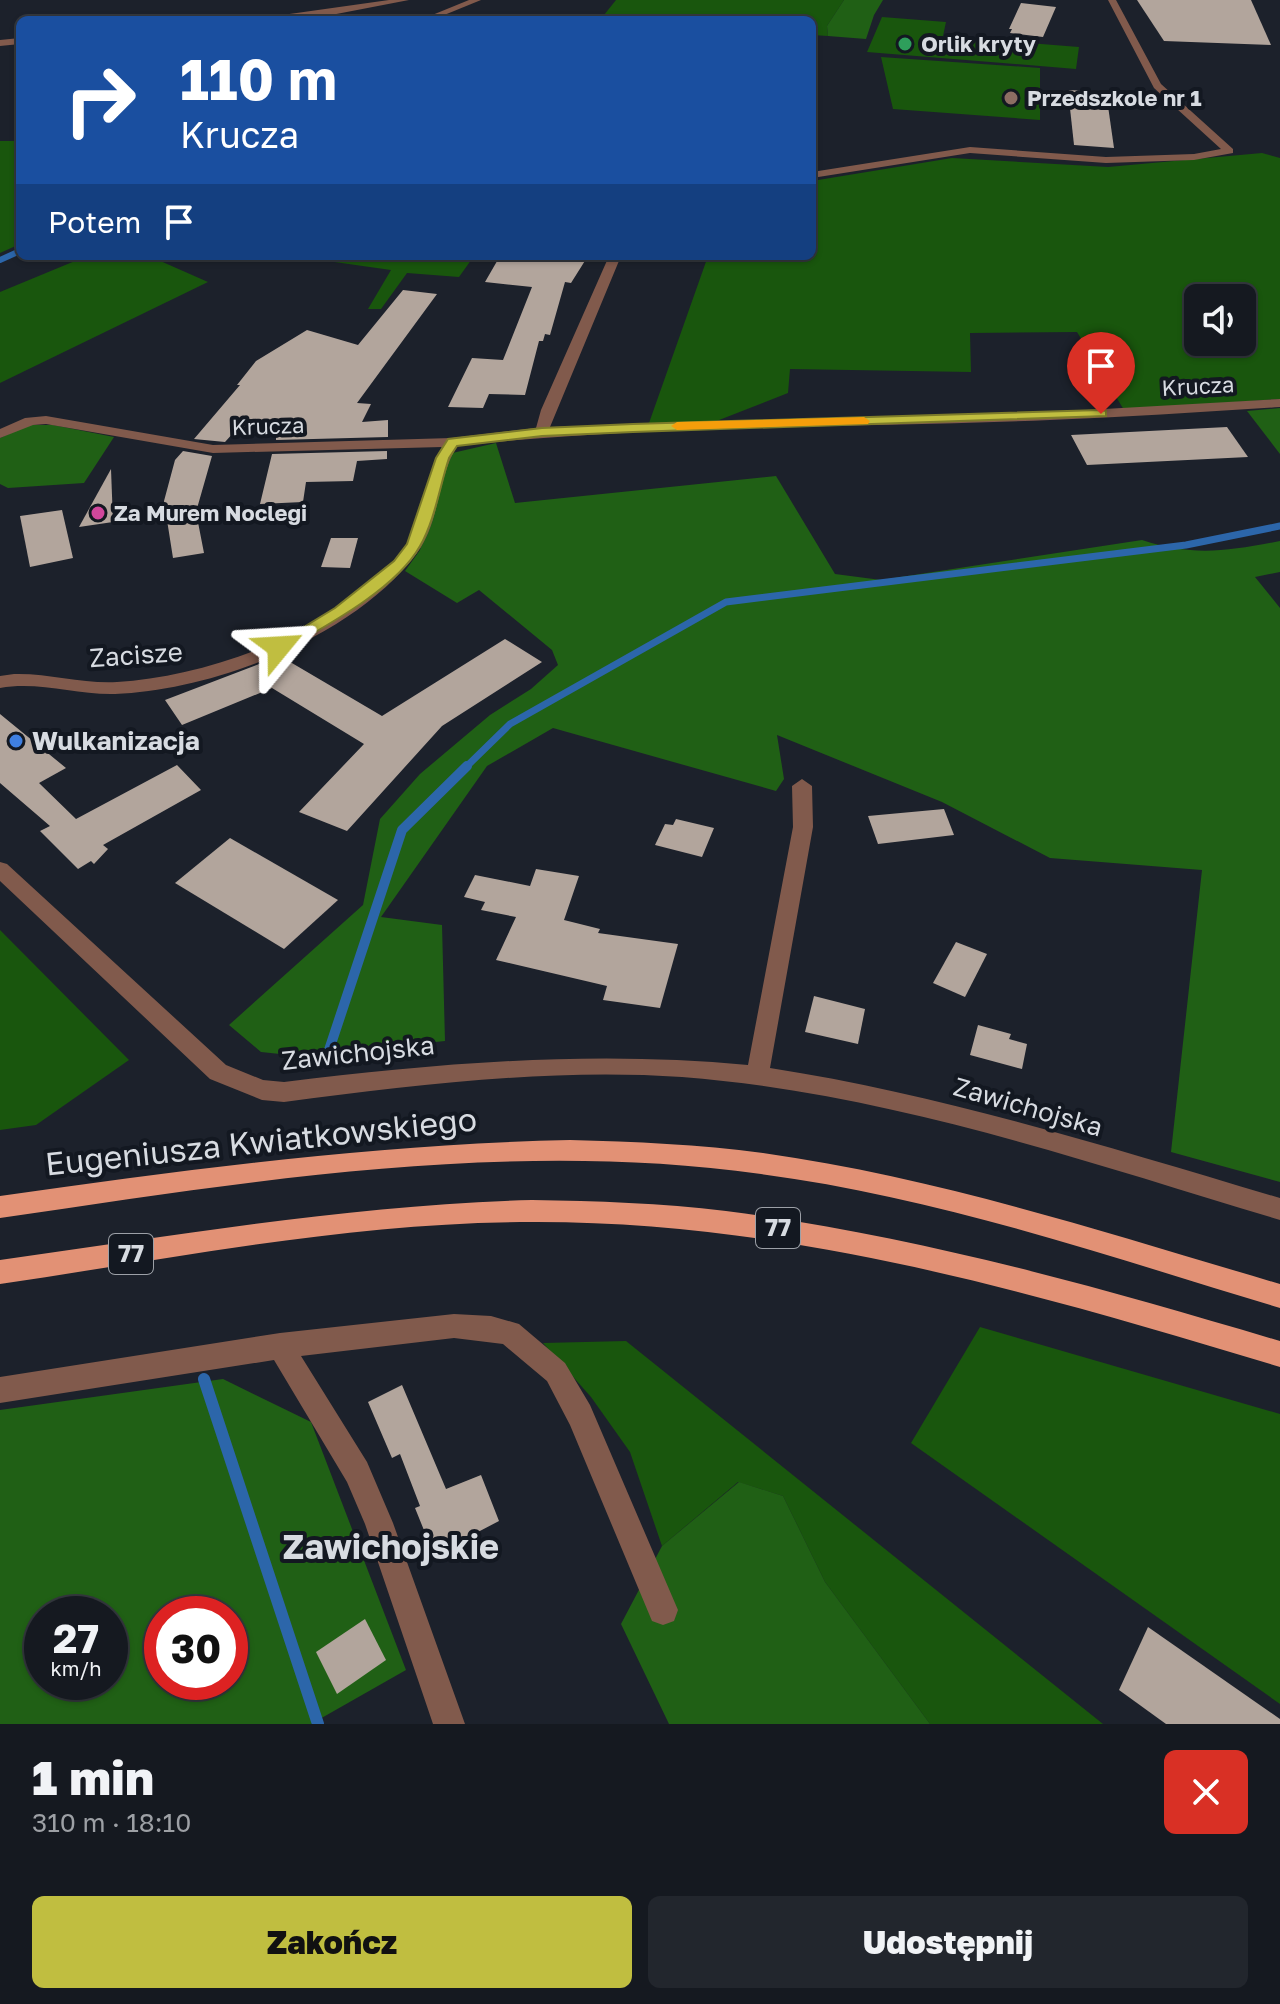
<!DOCTYPE html>
<html lang="pl">
<meta charset="utf-8">
<style>
body{margin:0;font-family:"Golos Text",sans-serif;background:#22262d;color:#f1f3f6;height:100vh;display:flex;flex-direction:column;font-size:30px;white-space:nowrap}
*{box-sizing:border-box;margin:0}
p{font-size:26px;color:#9da0a5}
.icon{flex:none;width:44px;height:44px;fill:none;stroke:currentColor;stroke-width:2;stroke-linecap:round;stroke-linejoin:round}
.map{position:relative;height:1724px;overflow:hidden}
.drawer{display:flex;flex-direction:column;background:#151920;flex:1}
.drawer>*{flex:none}
.top-card{position:absolute;left:16px;top:16px;width:800px;height:244px;border-radius:12px;box-shadow:0 2px 6px #0004,0 0 0 2px #34383e;background:#1a4fa0;color:#fff;overflow:hidden}
.buttons{position:absolute;left:1184px;top:284px;display:grid;gap:16px}
.buttons a{display:grid;place-items:center;width:72px;height:72px;border-radius:12px;background:#151920;box-shadow:0 2px 6px #0004,0 0 0 2px #34383e;font-size:40px}
.speed{position:absolute;left:24px;top:1596px;display:flex;gap:16px;font-size:40px;font-weight:700;text-align:center}
.speed>*{display:grid;place-content:center;width:104px;height:104px;border-radius:50%;background:#151920;box-shadow:0 2px 6px #0004,0 0 0 2px #34383e;line-height:1}
.speed small{font-size:20px;font-weight:400}
.speed .limit{border:12px solid #d22;background:#fff;color:#111}
.pin{position:absolute;display:grid;place-items:center;width:68px;height:68px;color:#fff;margin:-82px -34px;border-radius:50% 50% 50% 0;rotate:-45deg;box-shadow:0 0 8px #0007}
.pin .icon{rotate:45deg}
.me{position:absolute;width:88px;margin:-44px;rotate:63deg;stroke-linejoin:round;filter:drop-shadow(0 0 6px #0008)}
.turn{display:flex;align-items:center;gap:28px;height:168px;padding:0 32px;font-size:36px}
.turn .icon{width:104px;height:104px;stroke-width:2.5}
.turn b{display:block;font-size:56px;line-height:68px}
.then{display:flex;align-items:center;height:76px;padding:0 32px;background:#0003;gap:16px;font-size:30px}
.round{display:grid;place-items:center;flex:none;width:84px;height:84px;border-radius:12px;background:#22262d}
.overview{display:flex;align-items:center;justify-content:space-between;height:136px;padding:0 32px}
h1{font-size:48px;font-weight:800;line-height:60px}
.button{display:flex;gap:16px;margin-top:auto;padding:16px 32px}
.button a{flex:1;height:92px;border-radius:12px;background:#c0be40;color:#111;font-size:32px;font-weight:800;line-height:92px;text-align:center}
.button a+a{background:#22262d;color:#f1f3f6}
.map>svg:first-child{display:block}
</style>
<div class="map">
<svg width="1280" height="1724" viewBox="0 0 1280 1724">
<rect width="100%" height="100%" fill="#1c212b"/>
<g fill="#19560d" fill-rule="evenodd">
<path d="M616,0H844L827,26L828,36L812,35V20H600Z"/>
<path d="M882,17L946,22L943,36L1079,47L1076,69L867,52Z"/>
<path d="M881,57L1040,68V120L893,109Z"/>
<path d="M0,141H20V244L0,253Z"/>
<path d="M1262,153L1280,158V399L1124,410L1077,332L970,333L971,372L790,369L788,393L714,422L649,423L708,256H812V181L952,158L1108,167ZM1198,298H1242V342H1198Z"/>
<path d="M87,256H149L208,282L0,383V292Z"/>
<path d="M292,256H474L459,277L407,273L381,309H368L391,270Z"/>
<path d="M0,930L129,1060L36,1125L0,1130Z"/>
<path d="M980,1327L1280,1414V1704L911,1443Z"/>
<path d="M626,1341L1103,1724H930L825,1582L783,1496L738,1482L662,1546L630,1452L591,1397L543,1343Z"/>
</g>
<g fill="#206015" fill-rule="evenodd">
<path d="M844,0H883L874,15L866,39L828,36L827,26Z"/>
<path d="M1280,408V454L1247,411Z"/>
<path d="M29,425H53L114,437L84,483L8,488L0,484V438Z"/>
<path d="M496,443L515,503L776,476L835,574L881,580L1142,540C1194,557 1227,551 1280,541V572L1255,577L1280,608V1182L1171,1152L1202,870L1050,858L942,802L777,735L784,779L776,791L553,728L487,766L381,917L442,925L445,1041L299,1056L261,1052L229,1025L363,905L380,819L420,774L490,715L531,689L558,665L552,650L479,590L457,603L405,571L420,550L448,454Z"/>
<path d="M223,1379L311,1422L406,1670L311,1724H0V1410ZM42,1614H110V1682H42ZM162,1614H230V1682H162Z"/>
<path d="M739,1482L783,1496L825,1582L930,1724H669L621,1624L662,1546Z"/>
</g>
<g fill="none" stroke-linecap="round" stroke-linejoin="round">
<path stroke="#2c66aa" stroke-width="6" d="M0,260L20,251"/>
<path stroke="#2c66aa" stroke-width="7" d="M465,768L510,724L726,602L1186,545L1280,526"/>
<path stroke="#2c66aa" stroke-width="10" d="M325,1062L402,830L467,766"/>
<path stroke="#2c66aa" stroke-width="12" d="M204,1379L318,1724"/>
</g>
<g fill="#b2a59c">
<path d="M1137,0H1251L1271,45L1164,41Z"/>
<path d="M1021,3L1056,7L1043,37L1010,33L1012,29H1009Z"/>
<path d="M1068,90L1106,92L1114,148L1074,145Z"/>
<path d="M500,256H588L571,283L565,282L550,335L545,334L543,341H539L525,395L489,394L483,408L448,407L472,358L503,360L532,287L485,282Z"/>
<path d="M403,290L437,294L357,403L371,404L362,422L388,420V437L276,440V437L235,431L225,442L194,439L240,385H237L256,361L307,330L358,345Z"/>
<path d="M1227,427L1248,457L1087,465L1071,435Z"/>
<path d="M183,451L212,456L196,512L204,553L173,558L164,501L175,460Z"/>
<path d="M387,451V459L357,461L353,481L306,482L303,502L260,504L272,454Z"/>
<path d="M111,469L113,522L79,527Z"/>
<path d="M62,510L73,558L30,567L20,516Z"/>
<path d="M331,538H358L350,568L321,567Z"/>
<path d="M505,639L542,662L442,726L347,831L299,812L364,744L272,688L182,725L165,700L280,656L382,716Z"/>
<path d="M0,714L66,768L39,783L76,819L177,765L201,790L103,845L108,849L94,864L91,861L78,869L40,831L50,826L0,783Z"/>
<path d="M944,809L954,835L878,844L868,816Z"/>
<path d="M676,819L714,828L702,857L655,845L665,824L673,825Z"/>
<path d="M230,838L338,900L284,949L175,883Z"/>
<path d="M536,869L579,876L564,920L600,929L598,933L678,944L660,1008L603,1000L607,986L496,960L516,917L481,910L485,902L464,897L475,875L530,886Z"/>
<path d="M956,942L987,954L965,997L933,983Z"/>
<path d="M814,996L865,1009L858,1044L805,1032Z"/>
<path d="M978,1025L1011,1034L1009,1039L1027,1044L1022,1069L970,1055Z"/>
<path d="M402,1385L446,1489L481,1475L499,1521L434,1555L415,1508L420,1506L400,1454L392,1458L368,1402Z"/>
<path d="M365,1619L386,1660L337,1694L316,1652Z"/>
<path d="M1148,1627L1280,1719V1724H1166L1119,1690Z"/>
</g>
<g fill="none" stroke-linecap="round" stroke-linejoin="round">
<g fill="#815a4c" fill-rule="evenodd">
<path d="M389,0H409L326,16L247,20Z"/>
<path d="M469,0H481L432,20H420Z"/>
<path d="M1108,0H1116L1161,84L1233,149V153L1194,160L1106,163L970,153L812,178V172L970,147L1106,157L1194,154L1221,149L1154,88Z"/>
<path d="M20,38V44L0,46V40Z"/>
<path d="M609,256H621L550,427L1051,412L1280,399V407C1203,412 1127,417 1050,420C852,428 654,424 457,446C437,479 440,522 417,553C355,636 216,690 115,694C76,695 39,681 0,688V676L14,674C49,673 83,684 117,682C212,676 345,628 403,549C425,519 423,478 442,447L213,453L46,424L33,425L0,438V429L25,418L46,416L213,445L452,438L536,428L541,410Z"/>
<path d="M802,779L812,786L813,827L770,1068C944,1095 1111,1148 1280,1198V1220C1084,1161 887,1093 682,1077C549,1068 415,1085 284,1102L262,1100L210,1079L0,881V862L7,864L226,1065L263,1080L284,1082C439,1063 592,1050 748,1065L793,827L792,786Z"/>
<path d="M454,1314L491,1316L519,1324L565,1363L590,1405L678,1610L674,1621L663,1625L652,1621L570,1425L547,1381L503,1344L454,1338L301,1356L367,1462L393,1523L465,1724H433L365,1524L347,1482L274,1360L0,1403V1377L280,1333Z"/>
</g>
<g fill="#e29175" fill-rule="evenodd">
<path d="M570,1140C635,1142 699,1144 763,1153C940,1178 1110,1234 1280,1284V1308C1110,1257 938,1197 761,1174C507,1139 251,1181 0,1218V1196C190,1169 378,1144 570,1140Z"/>
<path d="M532,1200C597,1201 661,1203 726,1211C915,1235 1098,1287 1280,1341V1367C1036,1293 789,1221 532,1222C353,1222 176,1258 0,1284V1260C177,1235 353,1205 532,1200Z"/>
</g>
</g>
<path fill="#c0be40" stroke="#7d7c2a" stroke-width="2" d="M1101,410L1106,411V416L633,432L542,436L457,446L449,458C440,485 435,520 420,546C396,589 326,626 284,650H273L271,647L335,608L394,561L407,544L436,458L448,439L542,428L633,424Z"/>
<path fill="#f59e0b" d="M864,417L870,421L868,424L677,430L671,426L677,422Z"/>
<circle fill="#2e9e5b" stroke="#131821" stroke-width="3" cx="905" cy="44" r="8"/>
<circle fill="#8d6e63" stroke="#131821" stroke-width="3" cx="1011" cy="98" r="8"/>
<circle fill="#d1479c" stroke="#131821" stroke-width="3" cx="98" cy="513" r="8"/>
<circle fill="#3f7fe0" stroke="#131821" stroke-width="3" cx="16" cy="741" r="8"/>
<g text-anchor="middle" stroke-width="8" stroke-linejoin="round" paint-order="stroke">
<g font-size="22" font-weight="bold" fill="#d7dbe1" stroke="#131821" text-anchor="start">
<text x="921" y="52">Orlik kryty</text>
<text x="1027" y="106">Przedszkole nr 1</text>
<text x="114" y="521">Za Murem Noclegi</text>
</g>
<g font-size="22" fill="#d7dbe1" stroke="#131821">
<text transform="translate(1198 386) rotate(-3)" y="8">Krucza</text>
<text transform="translate(268 426) rotate(-2)" y="8">Krucza</text>
</g>
<g fill="#131821" stroke="#9ca0a7" stroke-width="2">
<rect x="756" y="1208" width="44" height="40" rx="6"/>
<rect x="109" y="1234" width="44" height="40" rx="6"/>
</g>
<g font-size="24" font-weight="bold" fill="#d7dbe1">
<text x="778" y="1236">77</text>
<text x="131" y="1262">77</text>
</g>
<g font-size="26" fill="#d7dbe1" stroke="#131821">
<text transform="translate(136 655) rotate(-4)" y="9">Zacisze</text>
<text transform="translate(358 1053) rotate(-6)" y="9">Zawichojska</text>
<text transform="translate(1028 1107) rotate(16)" y="9">Zawichojska</text>
</g>
<g font-size="26" font-weight="bold" fill="#d7dbe1" stroke="#131821" text-anchor="start">
<text x="32" y="750">Wulkanizacja</text>
</g>
<g font-size="32" fill="#d7dbe1" stroke="#131821">
<text transform="translate(261 1142) rotate(-6)" y="11">Eugeniusza Kwiatkowskiego</text>
</g>
<g font-size="34" font-weight="bold" fill="#d7dbe1" stroke="#131821">
<text x="391" y="1559">Zawichojskie</text>
</g>
</g>
</svg>
<div class="buttons">
<a><svg class="icon" aria-label="sound" viewBox="0 0 24 24"><path d="M4 9h4l5-4v14l-5-4H4zM17 9q2 3 0 6"/></svg></a>
</div>
<div class="speed"><div>27<small>km/h</small></div><div class="limit">30</div></div>
<div class="pin" style="left:1101px;top:414px;background:#d93025"><svg class="icon" aria-label="arrive" viewBox="0 0 24 24"><path d="M6 21V4h12l-3 4 3 4H6"/></svg></div>
<svg class="me" style="left:279px;top:647px" viewBox="-20 -20 40 40"><path d="M0-17L14 15 0 8-14 15z" fill="#c0be40" stroke="#fff" stroke-width="4"/></svg>
<div class="top-card">
<div class="turn"><svg class="icon" aria-label="right" viewBox="0 0 24 24"><path d="M7 20v-9h11M14 6l5 5-5 5"/></svg><div><b>110 m</b>Krucza</div></div>
<div class="then">Potem<svg class="icon" aria-label="arrive" viewBox="0 0 24 24"><path d="M6 21V4h12l-3 4 3 4H6"/></svg></div>
</div>
</div>
<section class="drawer">
<div class="overview"><div><h1>1 min</h1><p>310 m · 18:10</p></div><a class="round" style="background:#d93025;color:#fff"><svg class="icon" aria-label="close" viewBox="0 0 24 24"><path d="M6 6l12 12M18 6L6 18"/></svg></a></div>
<div class="button"><a>Zakończ</a><a>Udostępnij</a></div>
</section>
